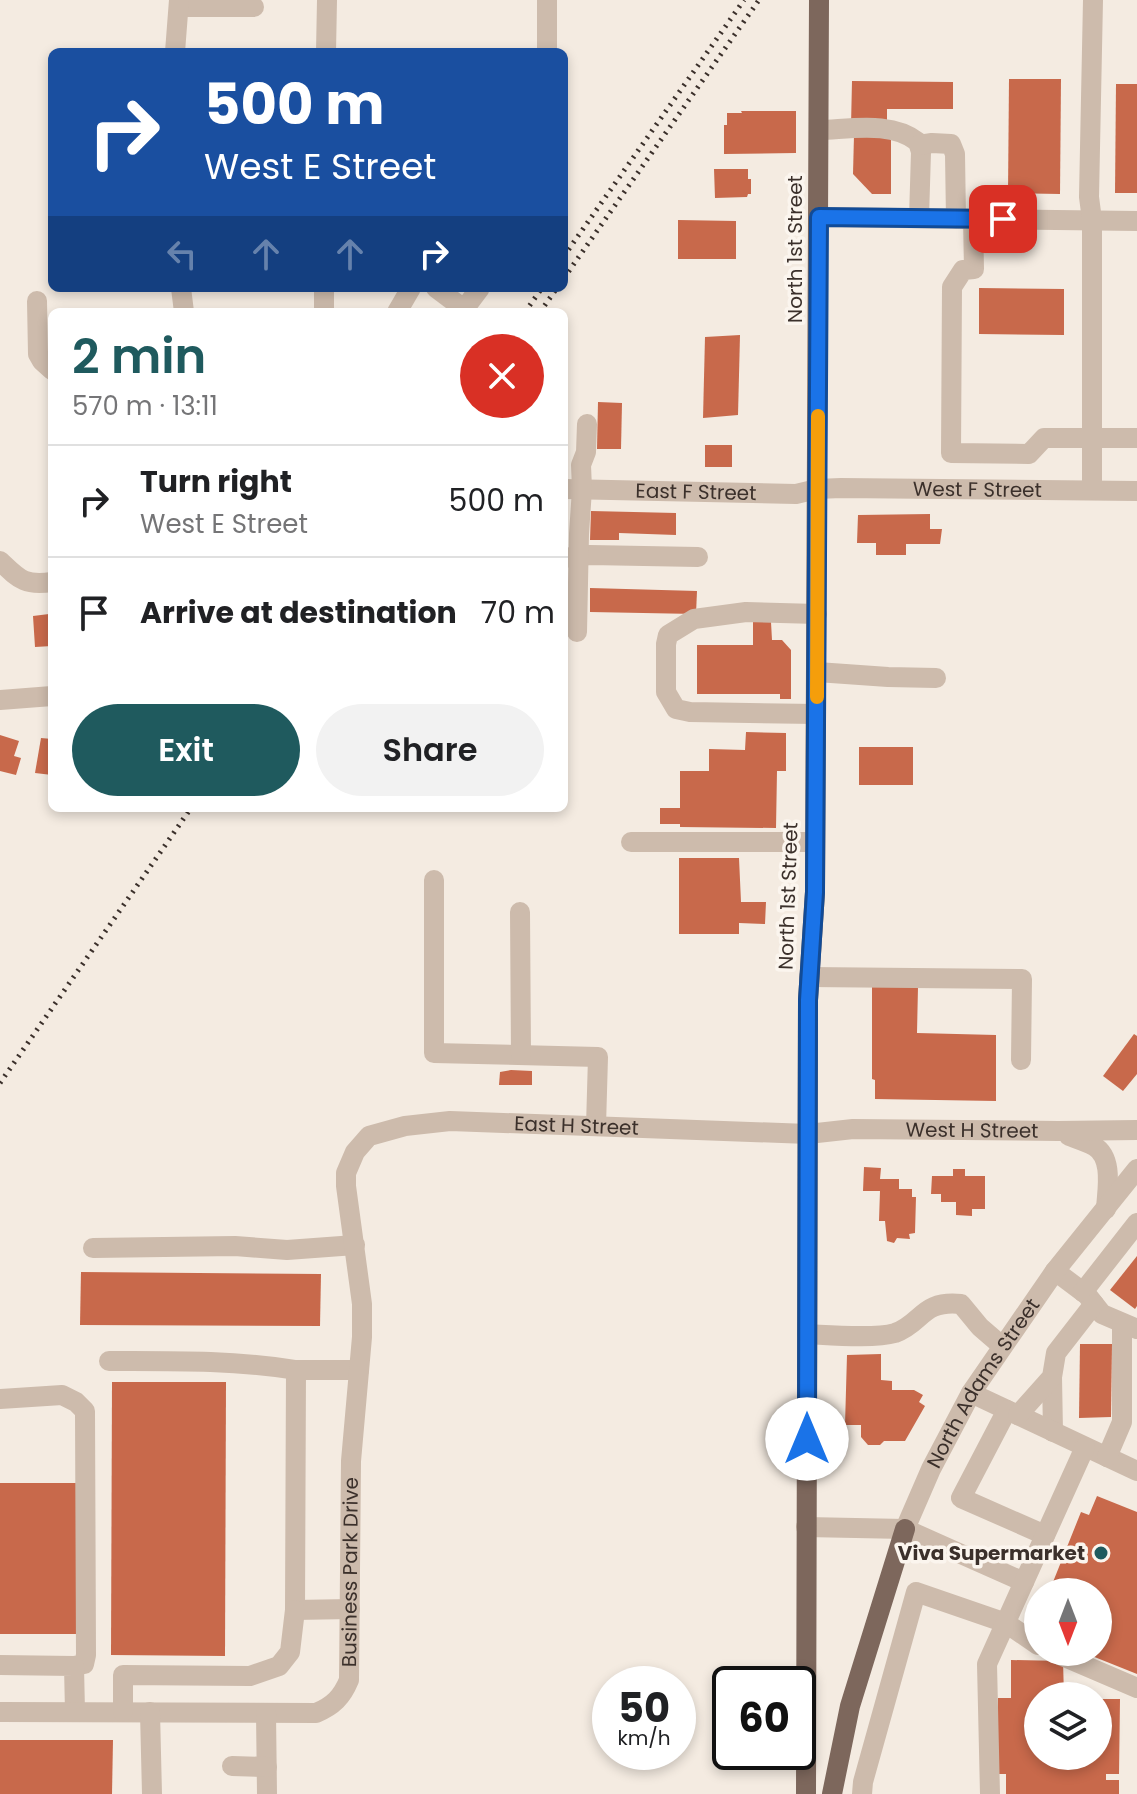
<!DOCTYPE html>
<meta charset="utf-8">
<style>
body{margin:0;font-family:Poppins,sans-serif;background:#f2f2f2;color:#202124;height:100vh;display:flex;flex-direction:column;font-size:30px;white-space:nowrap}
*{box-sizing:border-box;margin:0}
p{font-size:26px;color:#757577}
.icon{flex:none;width:44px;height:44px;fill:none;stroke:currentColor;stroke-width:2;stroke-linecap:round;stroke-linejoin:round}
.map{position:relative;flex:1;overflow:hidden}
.sheet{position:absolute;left:48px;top:308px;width:520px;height:504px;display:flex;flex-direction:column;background:#fff;border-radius:12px;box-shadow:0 4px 12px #0003}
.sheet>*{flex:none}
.hud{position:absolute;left:48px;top:48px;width:520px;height:244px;border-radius:12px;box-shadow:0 4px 12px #0003;background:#1a4fa0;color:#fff;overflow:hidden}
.needle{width:52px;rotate:180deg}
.tools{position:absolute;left:1024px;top:1578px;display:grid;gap:16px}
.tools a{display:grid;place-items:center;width:88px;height:88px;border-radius:50%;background:#fff;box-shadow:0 4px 12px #0003;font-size:40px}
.speed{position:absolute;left:592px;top:1666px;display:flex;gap:16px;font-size:40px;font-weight:700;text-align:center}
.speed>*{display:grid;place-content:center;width:104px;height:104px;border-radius:50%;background:#fff;box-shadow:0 4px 12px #0003;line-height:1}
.speed small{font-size:20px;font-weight:400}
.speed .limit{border:4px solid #111;border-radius:12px;background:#fff;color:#111}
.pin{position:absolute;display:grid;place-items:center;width:68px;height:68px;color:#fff;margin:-34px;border-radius:16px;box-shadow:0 4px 12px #0006}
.me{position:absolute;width:88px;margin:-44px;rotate:0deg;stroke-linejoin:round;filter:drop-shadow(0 0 6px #0008)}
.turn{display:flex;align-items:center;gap:28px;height:168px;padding:0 24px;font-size:36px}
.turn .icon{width:104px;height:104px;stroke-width:2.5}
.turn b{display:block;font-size:56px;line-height:68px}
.lanes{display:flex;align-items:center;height:76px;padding:0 24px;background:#0003;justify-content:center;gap:40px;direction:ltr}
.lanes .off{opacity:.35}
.round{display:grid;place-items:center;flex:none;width:84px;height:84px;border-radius:42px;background:#f2f2f2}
.head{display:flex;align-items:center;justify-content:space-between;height:136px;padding:0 24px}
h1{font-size:48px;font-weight:600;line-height:60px;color:#1f5a5e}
.action{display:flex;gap:16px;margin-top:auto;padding:16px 24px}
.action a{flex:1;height:92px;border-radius:48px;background:#1f5a5e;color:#fff;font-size:32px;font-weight:600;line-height:92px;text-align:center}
.action a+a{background:#f2f2f2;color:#202124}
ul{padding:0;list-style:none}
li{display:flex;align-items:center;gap:24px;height:112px;padding:0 24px;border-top:2px solid #e0e0e0}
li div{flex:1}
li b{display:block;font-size:30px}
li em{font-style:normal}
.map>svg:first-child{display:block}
</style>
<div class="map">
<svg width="1137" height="1794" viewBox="0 0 1137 1794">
<rect width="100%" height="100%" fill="#f4ebe1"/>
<g fill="#c8694b">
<path d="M1009,79H1061L1060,194L1008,193Z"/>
<path d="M852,81L953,82V109H887V126H851Z"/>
<path d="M1116,84H1137V193H1115Z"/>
<path d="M741,111H796V153L724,154V125H727V113H742Z"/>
<path d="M854,135H891V194H872L853,174Z"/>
<path d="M714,169H748V179H751V194H748L747,197L715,198Z"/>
<path d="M678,220L736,221V259H678Z"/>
<path d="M979,288L1064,289V335L979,334Z"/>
<path d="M740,335L738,415L703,418L705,337Z"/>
<path d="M598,402L622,403L621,449H597Z"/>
<rect x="705" y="445" width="27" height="22"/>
<path d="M591,511L676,513V535L619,533V540H590Z"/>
<path d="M930,514V529H942L940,544H906V555H876V543H857L858,515Z"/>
<path d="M590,588L697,591L696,614L590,612Z"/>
<path d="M49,614L50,625H52V646L35,647L33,616Z"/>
<path d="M753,622H771L772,640H782L791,650V699H780V694H697V645H753Z"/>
<path d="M746,732L786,733V771H777L776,828L680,827V824H660V808H680V771H709V749L745,750Z"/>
<path d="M0,735L19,741L14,756L21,758L16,775L0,771Z"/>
<path d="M41,738L52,739V775L35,773Z"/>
<rect x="859" y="747" width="54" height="38"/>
<path d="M679,858H739L741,902H766L765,924L739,923V934H679Z"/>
<path d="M872,987H918L917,1033L996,1035V1101L875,1099V1080L872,1079Z"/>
<path d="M1134,1034L1137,1036V1074L1123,1091L1103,1076Z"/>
<path d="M511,1070L532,1071V1085H499L500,1072Z"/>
<path d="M864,1167L881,1168L880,1179H899V1189H912V1197H916L915,1233L909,1234L910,1239L897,1238L894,1243L887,1241L885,1221H879L880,1191H863Z"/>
<path d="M953,1169H965V1176H985V1209H972V1216L956,1215V1202H941V1194H931L932,1176H953Z"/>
<path d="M1137,1256V1306L1135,1309L1110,1290Z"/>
<path d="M81,1272L321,1274L320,1326L80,1325Z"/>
<path d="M1080,1344H1112L1111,1417L1079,1418Z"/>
<path d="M881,1354V1380L892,1381V1390H914L923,1395L919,1402L925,1406L905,1441H884L880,1445H868L861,1437V1425H845L847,1355Z"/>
<path d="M112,1382H226L225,1656L111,1655Z"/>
<path d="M0,1483H78L77,1634H0Z"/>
<path d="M1097,1496L1137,1512V1674L1082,1652H1098V1592H1049L1081,1512L1089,1515Z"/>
<path d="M1011,1660L1063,1661L1064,1696H1038V1756H1098V1699H1120L1119,1774H1106V1780H1119V1794H1006V1774H998V1698H1011Z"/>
<path d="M0,1740H113L112,1794H0Z"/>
</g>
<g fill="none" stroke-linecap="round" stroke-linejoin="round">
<g stroke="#cdbbac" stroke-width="20">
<path d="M547,0V52"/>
<path d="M179,7H254"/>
<path d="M175,52L179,0"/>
<path d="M326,52L327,0"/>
<path d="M819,130C852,129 892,121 918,142L921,152L919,218"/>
<path d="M919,145L932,143L951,144L955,154L956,219"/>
<path d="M819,217L1137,221"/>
<path d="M973,219L974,269L963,270L952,287L951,453L1029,454L1044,438H1137"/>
<path d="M181,288L184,312"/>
<path d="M436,288L464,309"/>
<path d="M37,301L38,354L42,361L52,370"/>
<path d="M324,312V288"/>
<path d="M397,312L411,288"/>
<path d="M462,312L480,288"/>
<path id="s1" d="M564,489L796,494L817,489L841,488L1137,491"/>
<path d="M1092,490V220L1089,197L1093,0"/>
<path d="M564,558L590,555L698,557"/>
<path d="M0,561C19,579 24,586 52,582"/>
<path d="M577,632L579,534L582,489L581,465L586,452L587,424"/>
<path d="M817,672L888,677L936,678"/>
<path d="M0,700L52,696"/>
<path d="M816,714L690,712L676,709L666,692V644L668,635L694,619L746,612L817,614"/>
<path d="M631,842H815"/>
<path d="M434,880V1053L598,1057L596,1126"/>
<path d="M520,912L521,1055"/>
<path d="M809,977L1022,979L1021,1060"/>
<path d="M1069,1136C1077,1139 1086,1142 1094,1146C1114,1158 1107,1190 1106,1209"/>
<path d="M93,1248L235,1246L287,1250L355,1245"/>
<path d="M1055,1271L1087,1295L1102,1314L1137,1329"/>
<path d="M1083,1292L1137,1223"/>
<path d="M807,1334C829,1335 875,1339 895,1333C923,1323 921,1300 961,1304L980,1327L1002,1346"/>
<path d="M109,1361C172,1361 234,1360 296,1370"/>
<path d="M1052,1377L1053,1432"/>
<path d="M971,1393L1137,1471"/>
<path d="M0,1399L62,1395L76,1402L85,1411L86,1655L84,1664L74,1666"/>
<path d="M1007,1410L961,1498L1045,1535"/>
<path d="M1018,1415L1052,1377L1056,1353L1094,1304"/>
<path d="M1107,1457L1122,1422V1324"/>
<path d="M806,1527L905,1529L1024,1582"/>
<path id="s2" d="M905,1529L931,1469L971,1393L1055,1271L1137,1169"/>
<path d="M350,1609L295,1610L296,1370H359"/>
<path d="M1053,1652L1137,1688"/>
<path d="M0,1665L74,1666L75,1712"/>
<path id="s3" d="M0,1712L316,1713C333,1706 342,1697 349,1680L351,1461L362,1337V1304L346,1186V1173L355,1152L369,1136L405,1126L450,1121L808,1134L853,1129L1058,1131L1137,1130"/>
<path d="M123,1712V1675L250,1676L279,1666L290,1652L295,1610"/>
<path d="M150,1712L152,1794"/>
<path d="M266,1713L267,1794"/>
<path d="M232,1766L267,1767"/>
<path d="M862,1794L863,1782L916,1592L1006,1623L1038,1645"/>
<path d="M990,1794L987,1664L1085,1447"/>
</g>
<g stroke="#7d675c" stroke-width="20">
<path d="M806,1794L808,1000L815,892L819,0"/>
<path d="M832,1794L850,1706L905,1529"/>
</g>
<g stroke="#3b302b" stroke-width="5" stroke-dasharray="2 6" stroke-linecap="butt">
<path d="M564,256L744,0"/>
<path d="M564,278L759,0"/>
<path d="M525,312L542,288"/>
<path d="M540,312L557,288"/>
<path d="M0,1083L191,808"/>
</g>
</g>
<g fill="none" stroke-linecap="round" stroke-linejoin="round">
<g stroke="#114b97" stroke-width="20">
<path id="route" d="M807,1439L808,1000L815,892L819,217L1003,219"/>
</g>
<use href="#route" stroke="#1a73e8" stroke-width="14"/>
<path stroke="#f59e0b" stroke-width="14" d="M817,697L818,416"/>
</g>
<circle fill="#1f5a5e" stroke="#fbf5ee" stroke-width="3" cx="1101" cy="1553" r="8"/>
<g text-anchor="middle" stroke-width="7" stroke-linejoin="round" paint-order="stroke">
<g font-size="20" fill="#3b302b" stroke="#fbf5ee">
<text transform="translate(795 249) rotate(-90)" y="7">North 1st Street</text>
<text dy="7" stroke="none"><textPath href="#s1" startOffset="414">West F Street</textPath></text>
<text dy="7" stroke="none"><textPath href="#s1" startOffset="132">East F Street</textPath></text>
<text transform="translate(788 896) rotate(-88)" y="7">North 1st Street</text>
<text dy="7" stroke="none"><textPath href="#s3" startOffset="1126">East H Street</textPath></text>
<text dy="7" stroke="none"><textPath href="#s3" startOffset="1522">West H Street</textPath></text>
<text dy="7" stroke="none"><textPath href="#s2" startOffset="166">North Adams Street</textPath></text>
<text dy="7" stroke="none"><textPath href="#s3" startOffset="472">Business Park Drive</textPath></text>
</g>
<g font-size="20" font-weight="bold" fill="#3b302b" stroke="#fbf5ee" text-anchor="end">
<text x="1085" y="1560">Viva Supermarket</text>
</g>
</g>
</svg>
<div class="tools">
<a><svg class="needle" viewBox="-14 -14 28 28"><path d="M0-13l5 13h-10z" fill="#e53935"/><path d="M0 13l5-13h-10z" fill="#757577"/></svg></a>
<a><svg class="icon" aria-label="layers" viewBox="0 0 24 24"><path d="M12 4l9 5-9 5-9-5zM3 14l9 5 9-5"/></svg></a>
</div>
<div class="speed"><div>50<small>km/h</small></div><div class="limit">60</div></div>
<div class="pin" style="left:1003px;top:219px;background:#d93025"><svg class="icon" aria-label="arrive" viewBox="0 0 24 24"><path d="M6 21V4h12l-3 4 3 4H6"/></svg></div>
<svg class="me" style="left:807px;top:1439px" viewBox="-20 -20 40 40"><circle r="19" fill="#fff"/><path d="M0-13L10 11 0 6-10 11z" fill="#1a73e8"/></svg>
<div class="hud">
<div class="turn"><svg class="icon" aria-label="right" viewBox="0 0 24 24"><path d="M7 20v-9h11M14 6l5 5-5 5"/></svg><div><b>500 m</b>West E Street</div></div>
<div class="lanes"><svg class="icon off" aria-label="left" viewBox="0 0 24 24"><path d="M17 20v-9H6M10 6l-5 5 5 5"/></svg><svg class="icon off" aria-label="ahead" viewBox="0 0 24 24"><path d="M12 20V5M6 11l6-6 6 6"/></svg><svg class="icon off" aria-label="ahead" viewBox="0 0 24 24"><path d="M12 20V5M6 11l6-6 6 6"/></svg><svg class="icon" aria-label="right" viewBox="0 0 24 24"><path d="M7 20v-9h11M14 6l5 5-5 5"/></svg></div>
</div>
<section class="sheet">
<div class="head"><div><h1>2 min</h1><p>570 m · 13:11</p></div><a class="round" style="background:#d93025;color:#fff"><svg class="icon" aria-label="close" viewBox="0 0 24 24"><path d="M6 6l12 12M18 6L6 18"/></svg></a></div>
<ul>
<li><svg class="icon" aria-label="right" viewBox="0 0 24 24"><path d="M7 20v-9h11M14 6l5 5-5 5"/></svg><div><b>Turn right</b><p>West E Street</p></div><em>500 m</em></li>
<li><svg class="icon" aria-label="arrive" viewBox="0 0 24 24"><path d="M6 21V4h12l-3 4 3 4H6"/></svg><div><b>Arrive at destination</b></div><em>70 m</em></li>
</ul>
<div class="action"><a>Exit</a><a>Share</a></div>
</section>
</div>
